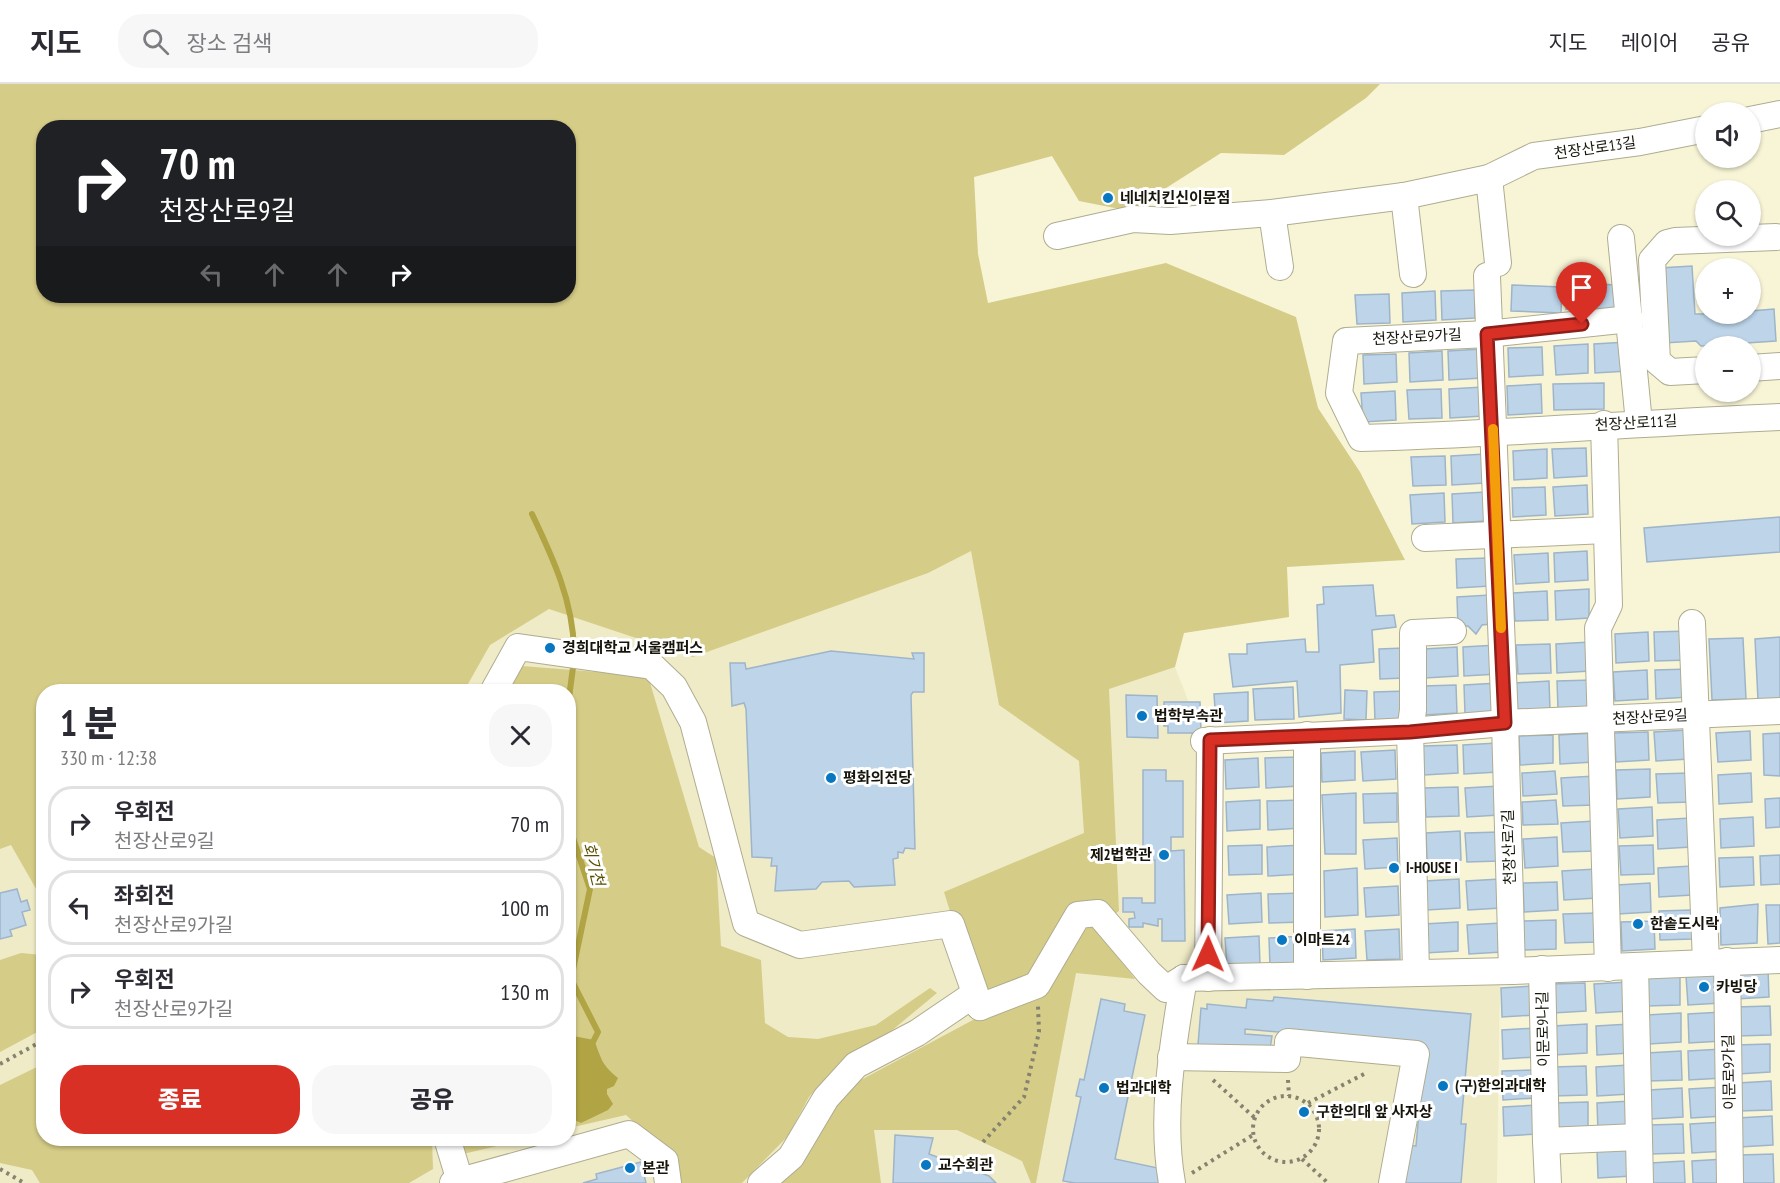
<!DOCTYPE html>
<html lang="ko">
<meta charset="utf-8">
<style>
body{margin:0;font-family:"PT Sans Narrow","Noto Sans KR",sans-serif;background:#f7f7f7;color:#2b2b33;height:100vh;display:flex;flex-direction:column;font-size:22px;white-space:nowrap}
*{box-sizing:border-box;margin:0}
p{font-size:20px;color:#7c7c81}
.icon{flex:none;width:33px;height:33px;fill:none;stroke:currentColor;stroke-width:2;stroke-linecap:round;stroke-linejoin:round}
.map{position:relative;flex:1;overflow:hidden}
.side{position:absolute;left:36px;top:600px;width:540px;height:462px;display:flex;flex-direction:column;background:#fff;border-radius:24px;box-shadow:0 2px 4px #0004}
.side>*{flex:none}
.top-card{position:absolute;left:36px;top:36px;width:540px;height:183px;border-radius:24px;box-shadow:0 2px 4px #0004;background:#202124;color:#fff;overflow:hidden}
.buttons{position:absolute;left:1695px;top:18px;display:grid;gap:12px}
.buttons a{display:grid;place-items:center;width:66px;height:66px;border-radius:50%;background:#fff;box-shadow:0 2px 4px #0004;font-size:30px}
.pin{position:absolute;display:grid;place-items:center;width:51px;height:51px;color:#fff;margin:-62px -26px;border-radius:50% 50% 50% 0;rotate:-45deg;box-shadow:0 0 6px #0007}
.pin .icon{rotate:45deg}
.me{position:absolute;width:66px;margin:-33px;rotate:1deg;stroke-linejoin:round;filter:drop-shadow(0 0 4px #0008)}
.turn{display:flex;align-items:center;gap:21px;height:126px;padding:0 24px;font-size:27px}
.turn .icon{width:78px;height:78px;stroke-width:2.5}
.turn b{display:block;font-size:42px;line-height:51px}
.lanes{display:flex;align-items:center;height:57px;padding:0 24px;background:#0003;justify-content:center;gap:30px;direction:ltr}
.lanes .off{opacity:.35}
.round{display:grid;place-items:center;flex:none;width:63px;height:63px;border-radius:24px;background:#f7f7f7}
.headline{display:flex;align-items:center;justify-content:space-between;height:102px;padding:0 24px}
h1{font-size:36px;font-weight:800;line-height:45px}
.primary-button{display:flex;gap:12px;margin-top:auto;padding:12px 24px}
.primary-button a{flex:1;height:69px;border-radius:24px;background:#d93025;color:#fff;font-size:24px;font-weight:800;line-height:69px;text-align:center}
.primary-button a+a{background:#f7f7f7;color:#2b2b33}
ul{padding:0;list-style:none}
li{display:flex;align-items:center;gap:18px;height:75px;margin:0 12px 9px;padding:0 12px;border:3px solid #e1e1e2;border-radius:24px}
li div{flex:1}
li b{display:block;font-size:22px}
li em{font-style:normal}
header{display:flex;align-items:center;gap:36px;box-sizing:border-box;height:84px;padding:0 30px;background:#fff;border-bottom:2px solid #e1e1e2}
header strong{font-size:28px}
nav{display:flex;gap:33px;margin-inline-start:auto;font-size:21px}
.search{width:420px;height:54px;background:#f7f7f7;display:flex;align-items:center;gap:15px;box-sizing:border-box;padding:0 21px;border-radius:24px;color:#7c7c81;font-size:22px}
.map>svg:first-child{display:block}
</style>
<header>
<strong>지도</strong>
<div class="search"><svg class="icon" aria-label="search" viewBox="0 0 24 24"><circle cx="10" cy="10" r="6"/><path d="M15 15l6 6"/></svg>장소 검색</div>
<nav><a>지도</a><a>레이어</a><a>공유</a></nav>
</header>
<div class="map">
<svg width="1780" height="1099" viewBox="0 0 1780 1099">
<rect width="100%" height="100%" fill="#f8f5d7"/>
<path fill="#efebc6" fill-rule="evenodd" d="M619,0L972,467L1026,546L1175,583L1204,657L1200,901L1500,899L1497,1099H0V436L568,212V44ZM44,608H568V1054H44Z"/>
<g fill="#d5cc87" fill-rule="evenodd">
<path d="M0,0H1380L1366,14L1284,71L1221,69L1130,127L1079,117L1052,72L974,93L978,170L988,219L1166,179L1296,233L1318,324L1360,388L1405,476L1287,483L1289,533L1184,549L1175,583L1109,605L1119,827L1096,843L1135,895L1076,889L1036,1099H1031L1022,1077L957,1046H874L881,1099H780L805,1072L838,1018L857,998L986,929L1033,887L980,923L944,808L1084,749L1079,677L999,621L971,467L928,489L693,573L549,525L490,561L464,607L44,608L43,817L11,761L0,765ZM44,44H568V212H44Z"/>
<path d="M522,582L648,592L699,763L716,774L721,862L761,876L765,939L788,953L818,955L876,941L930,904L937,909L890,948L840,978L809,1013L788,1052L742,1099H681L657,1059L626,1031L569,1044L568,608H508Z"/>
<path d="M21,869L43,871V945L0,968V876Z"/>
<path d="M43,980L44,1054L432,1055L433,1085L409,1099H40L32,1086L0,1079V1001Z"/>
<path d="M457,1054L527,1055L463,1070Z"/>
</g>
<path fill="#b0a444" d="M568,951L594,956C602,976 601,980 618,994L614,1002L607,1005V1010L613,1020L608,1026L581,1039L570,1034L569,1028Z"/>
<g fill="none" stroke-linecap="round" stroke-linejoin="round">
<g stroke="#b0a444" stroke-width="6">
<path d="M532,430C553,474 573,517 574,566"/>
<path d="M568,621L574,576"/>
<path d="M568,739L590,805L571,895L598,948L591,962"/>
</g>
</g>
<g fill="#bdd4e9" stroke="#9eb4c9" stroke-width="1.5">
<path d="M1692,182L1695,230H1750V227L1774,225L1776,257L1701,262L1696,257L1664,259L1659,184Z"/>
<path d="M1568,199L1618,201L1617,227L1566,225Z"/>
<path d="M1512,201L1562,203L1561,229L1511,227Z"/>
<path d="M1475,206V234L1442,236L1441,207Z"/>
<path d="M1435,207L1436,236L1403,238L1402,209Z"/>
<path d="M1389,210L1390,239L1357,240L1355,211Z"/>
<path d="M1627,258L1628,287L1595,289L1594,260Z"/>
<path d="M1588,260V289L1556,291L1554,262Z"/>
<path d="M1542,263L1543,291L1509,293L1508,264Z"/>
<path d="M1482,265V294L1449,296L1448,267Z"/>
<path d="M1442,267L1443,296L1410,298L1409,269Z"/>
<path d="M1396,270L1397,298L1364,300L1363,271Z"/>
<path d="M1604,299V325L1554,326L1553,300Z"/>
<path d="M1541,300L1542,329L1508,331L1507,302Z"/>
<path d="M1483,303V332L1450,334L1449,305Z"/>
<path d="M1441,305L1442,334L1409,335L1407,306Z"/>
<path d="M1395,307L1396,336L1363,338L1361,309Z"/>
<path d="M1586,364L1587,392L1554,394L1552,365Z"/>
<path d="M1547,365V394L1514,396L1513,367Z"/>
<path d="M1485,370V399L1452,401L1451,372Z"/>
<path d="M1445,372L1446,401L1413,402L1411,373Z"/>
<path d="M1587,401L1588,430L1555,432L1553,403Z"/>
<path d="M1545,403L1546,431L1513,433L1512,404Z"/>
<path d="M1486,408V437L1453,439L1452,410Z"/>
<path d="M1444,409L1445,438L1412,440L1410,411Z"/>
<path d="M1780,433V468L1647,478L1644,444Z"/>
<path d="M1587,467L1588,496L1555,498L1554,469Z"/>
<path d="M1548,469L1549,498L1516,500L1514,471Z"/>
<path d="M1489,474L1490,502L1457,504L1456,475Z"/>
<path d="M1373,501L1376,532L1394,531L1396,543L1372,546L1374,578L1340,581L1341,629L1299,633L1297,597L1233,603L1229,570H1247V560L1305,555L1306,568H1319L1317,521L1324,520L1323,503Z"/>
<path d="M1589,505V534L1556,536L1555,507Z"/>
<path d="M1547,507L1548,536L1515,537L1513,509Z"/>
<path d="M1490,511L1491,540L1482,541L1476,550L1468,542H1458L1457,513Z"/>
<path d="M1688,547L1689,576L1655,577L1654,548Z"/>
<path d="M1648,548L1649,577L1616,579L1615,550Z"/>
<path d="M1780,553V615L1758,616L1755,555Z"/>
<path d="M1743,554L1746,615L1712,616L1709,555Z"/>
<path d="M1590,558V587L1557,589L1556,560Z"/>
<path d="M1550,560L1551,589L1518,590L1516,561Z"/>
<path d="M1497,561L1498,590L1464,592L1463,563Z"/>
<path d="M1457,563L1458,592L1425,594L1424,565Z"/>
<path d="M1404,564L1405,594L1380,595L1379,565Z"/>
<path d="M831,567L914,575L912,569H924V608H913L911,611L915,765L905,764L903,769L898,768V774L893,775L895,801L854,803L849,797L822,798L816,805L775,807L777,782H771L772,774L752,773L746,625L744,619L732,622L730,579H745L746,585Z"/>
<path d="M1689,585L1690,613L1656,615L1655,586Z"/>
<path d="M1647,586L1648,615L1615,617L1613,588Z"/>
<path d="M1591,596V625L1558,626L1557,597Z"/>
<path d="M1549,597L1550,626L1517,628L1515,599Z"/>
<path d="M1498,599L1499,628L1465,630L1464,601Z"/>
<path d="M1456,601L1457,629L1424,631L1423,602Z"/>
<path d="M1293,603L1294,635L1255,636L1253,605Z"/>
<path d="M1345,606L1367,607L1366,636L1344,635Z"/>
<path d="M1407,607L1408,636L1375,637L1374,608Z"/>
<path d="M1248,608V637L1216,639L1214,610Z"/>
<path d="M1126,611L1157,612L1158,654L1127,653Z"/>
<path d="M1164,618H1200L1201,649H1168V642H1164Z"/>
<path d="M1688,646L1689,675L1656,677L1654,648Z"/>
<path d="M1750,647L1751,676L1718,678L1716,649Z"/>
<path d="M1648,648L1649,676L1616,678L1614,649Z"/>
<path d="M1593,649L1594,678L1560,680L1559,651Z"/>
<path d="M1780,649V692L1764,691L1763,650Z"/>
<path d="M1553,651V679L1520,681L1519,652Z"/>
<path d="M1497,659L1498,688L1464,690L1463,661Z"/>
<path d="M1457,661L1458,689L1424,691L1423,662Z"/>
<path d="M1395,666L1396,695L1363,697L1361,668Z"/>
<path d="M1355,667V696L1322,698L1321,669Z"/>
<path d="M1299,673V702L1266,704L1265,674Z"/>
<path d="M1258,674L1259,703L1226,705L1225,676Z"/>
<path d="M1650,685V713L1617,715L1616,686Z"/>
<path d="M1143,686H1166V697H1183V753H1171V767L1184,766L1185,857H1162V835H1158V842L1143,839V843H1129V835L1135,834L1134,828H1123V814H1142V819H1155V776H1143Z"/>
<path d="M1555,687L1557,710L1523,712L1522,689Z"/>
<path d="M1690,689L1691,718L1658,719L1656,690Z"/>
<path d="M1751,689L1752,718L1719,720L1718,691Z"/>
<path d="M1595,692V721L1563,722L1561,694Z"/>
<path d="M1499,702V731L1467,733L1465,704Z"/>
<path d="M1458,703L1459,732L1426,733L1424,704Z"/>
<path d="M1356,709V770H1325L1322,711Z"/>
<path d="M1397,709V738L1364,739L1363,710Z"/>
<path d="M1780,714V743L1766,744L1765,715Z"/>
<path d="M1260,716V745L1227,747L1226,718Z"/>
<path d="M1300,716L1301,744L1268,746L1267,717Z"/>
<path d="M1556,716L1558,740L1523,741L1522,718Z"/>
<path d="M1652,723L1653,752L1620,754L1618,725Z"/>
<path d="M1753,733L1754,762L1721,764L1720,735Z"/>
<path d="M1690,734L1691,763L1658,765L1657,736Z"/>
<path d="M1595,737L1596,767L1563,768L1561,739Z"/>
<path d="M1460,747L1461,776L1427,778L1426,749Z"/>
<path d="M1499,748L1500,777L1467,778L1465,749Z"/>
<path d="M1557,753L1558,782L1525,784L1523,755Z"/>
<path d="M1397,754L1398,783L1365,785L1363,756Z"/>
<path d="M1262,761V790L1229,791L1228,762Z"/>
<path d="M1301,761V790L1268,792L1267,763Z"/>
<path d="M1653,761L1654,790L1621,791L1619,762Z"/>
<path d="M1780,771V800L1761,801L1760,772Z"/>
<path d="M1753,773L1754,801L1720,803L1719,774Z"/>
<path d="M1691,782L1692,811L1659,813L1658,784Z"/>
<path d="M1357,784L1358,831L1325,833L1324,787Z"/>
<path d="M1596,785L1597,814L1564,816L1562,787Z"/>
<path d="M1459,795L1460,824L1427,826L1425,797Z"/>
<path d="M1500,795L1501,824L1468,826L1466,797Z"/>
<path d="M1557,798L1558,826L1524,828L1523,799Z"/>
<path d="M1650,799L1651,828L1618,830L1617,801Z"/>
<path d="M1398,802L1399,831L1366,833L1364,804Z"/>
<path d="M17,805L21,818L27,816L30,826L22,828L26,841L10,846L12,852L0,855V809Z"/>
<path d="M1261,809L1262,838L1229,840L1227,811Z"/>
<path d="M1302,809V838L1269,839L1268,810Z"/>
<path d="M1758,820L1757,859L1721,861L1720,824Z"/>
<path d="M1766,821H1780V859L1768,860Z"/>
<path d="M1692,826L1693,855L1660,856L1659,827Z"/>
<path d="M1597,829L1598,858L1565,859L1563,830Z"/>
<path d="M1556,836V865L1523,866L1522,837Z"/>
<path d="M1654,837L1655,865L1622,867L1621,838Z"/>
<path d="M1458,838V867L1425,869L1424,840Z"/>
<path d="M1501,839L1502,868L1469,870L1467,841Z"/>
<path d="M1355,845L1356,874L1323,876L1322,847Z"/>
<path d="M1399,845L1400,875L1367,876L1365,847Z"/>
<path d="M1259,852L1260,881L1227,883L1225,854Z"/>
<path d="M1303,852L1304,881L1270,883L1269,854Z"/>
<path d="M1768,884L1769,913L1736,915L1735,886Z"/>
<path d="M1720,890L1721,919L1688,921L1686,892Z"/>
<path d="M1680,892V921L1647,922L1646,893Z"/>
<path d="M1628,898L1629,927L1596,929L1594,900Z"/>
<path d="M1585,899L1586,927L1553,929L1551,900Z"/>
<path d="M1534,902L1535,931L1502,933L1501,904Z"/>
<path d="M1274,913L1471,930L1461,1040H1466L1461,1099H1404L1407,1061L1416,1062L1425,961L1245,945V950L1272,952L1270,965L1198,961L1201,924L1207,925V920L1246,924L1247,915L1273,917Z"/>
<path d="M1101,915L1125,920L1124,927L1145,931L1115,1075L1167,1086L1164,1099H1075L1063,1097L1081,1013L1076,1012L1080,995L1084,996Z"/>
<path d="M1770,922L1771,951L1737,952L1736,923Z"/>
<path d="M1722,928V957L1689,959L1688,930Z"/>
<path d="M1681,929V958L1649,960L1647,931Z"/>
<path d="M1587,940V969L1554,971L1553,942Z"/>
<path d="M1630,940V969L1597,971L1596,942Z"/>
<path d="M1535,944L1536,973L1503,975L1502,946Z"/>
<path d="M1770,960V988L1738,990L1736,961Z"/>
<path d="M1722,965L1723,994L1689,996L1688,967Z"/>
<path d="M1681,967L1682,996L1648,997L1647,969Z"/>
<path d="M1629,981L1630,1010L1597,1012L1596,983Z"/>
<path d="M1586,982L1587,1011L1554,1012L1553,983Z"/>
<path d="M1536,986V1014L1503,1016L1502,987Z"/>
<path d="M1771,997L1772,1026L1739,1027L1738,999Z"/>
<path d="M1723,1003L1724,1032L1691,1034L1689,1005Z"/>
<path d="M1682,1004L1683,1033L1650,1035L1649,1006Z"/>
<path d="M1631,1017V1046L1598,1048L1597,1019Z"/>
<path d="M1588,1018V1046L1555,1048L1554,1019Z"/>
<path d="M1537,1021V1050L1504,1052L1503,1023Z"/>
<path d="M1772,1032L1773,1061L1740,1063L1738,1034Z"/>
<path d="M1724,1038L1725,1067L1692,1069L1690,1040Z"/>
<path d="M1683,1040L1684,1069L1651,1070L1649,1041Z"/>
<path d="M895,1051L933,1054L929,1070L989,1092L996,1099H893Z"/>
<path d="M1631,1063L1632,1092L1598,1094L1597,1065Z"/>
<path d="M1773,1070L1774,1099H1741L1740,1071Z"/>
<path d="M1725,1075L1726,1099H1693L1692,1077Z"/>
<path d="M1684,1077L1685,1099H1652L1651,1079Z"/>
<path d="M641,1078L646,1099H583L597,1095L596,1090Z"/>
</g>
<g fill="none" stroke-linecap="round" stroke-linejoin="round">
<g stroke="#afac90" stroke-width="28">
<g id="minor">
<path d="M1750,36L1780,30"/>
<path d="M1489,94L1498,179"/>
<path d="M1404,112L1413,190"/>
<path d="M1272,129L1280,183"/>
<path d="M1057,152L1133,135L1170,137L1272,129L1404,112L1489,94L1534,72L1640,58L1706,45"/>
<path d="M1621,154L1639,339"/>
<path d="M1487,192L1505,639L1512,887"/>
<path d="M1630,235L1487,250L1346,257L1339,309L1361,354C1501,350 1640,339 1780,333"/>
<path d="M1750,284L1780,282"/>
<path d="M1706,286L1670,288L1657,277L1652,176L1667,159L1675,157L1776,153"/>
<path d="M1604,340L1609,521L1598,544L1608,884"/>
<path d="M1425,454L1606,446"/>
<path d="M1692,539L1706,878"/>
<path d="M493,608L518,563L652,582L674,603L693,638L746,839L800,861L951,840L980,923"/>
<path d="M1204,657L1410,647L1505,639L1780,627"/>
<path d="M1727,877L1730,1099"/>
<path d="M1635,882L1640,1099"/>
<path d="M1542,885L1546,1057L1638,1053"/>
<path d="M1416,887L1410,647L1413,626V549L1453,547"/>
<path d="M1307,892V651"/>
<path d="M1184,894L1512,887L1780,876"/>
<path d="M1208,894L1210,656"/>
<path d="M1171,973L1287,975L1288,958L1416,970L1392,1099"/>
<path d="M447,1054L460,1097"/>
<path d="M1546,1057L1548,1099"/>
<path d="M453,1099L629,1050L665,1077L668,1099"/>
<path d="M761,1099L791,1073L826,1014L856,981L917,949L970,913L980,923L1037,901L1078,831L1098,829L1149,889L1166,905L1184,894"/>
<path d="M1172,1099C1160,1032 1173,960 1184,894"/>
</g>
</g>
<g stroke="#85826f" stroke-width="4" stroke-dasharray="3 4.5" stroke-linecap="butt">
<path d="M41,850H44"/>
<path d="M0,980L44,956"/>
<path d="M1213,996L1255,1034"/>
<path d="M1288,996L1289,1012"/>
<circle cx="1286" cy="1045" r="33"/>
<path d="M1308,1019L1366,989"/>
<path d="M983,1058L1024,1013L1039,948L1038,922"/>
<path d="M1302,1075L1328,1099"/>
<path d="M0,1085L24,1099"/>
<path d="M1192,1089L1253,1051"/>
</g>
<use href="#minor" stroke="#fff" stroke-width="26"/>
</g>
<g fill="none" stroke-linecap="round" stroke-linejoin="round">
<g stroke="#8d1f18" stroke-width="15">
<path id="route" d="M1208,870L1210,656L1410,648L1505,639L1487,250L1582,240"/>
</g>
<use href="#route" stroke="#d93025" stroke-width="10"/>
<path stroke="#f59e0b" stroke-width="10" d="M1493,345L1501,544"/>
</g>
<g fill="#0777c1" stroke="#fff" stroke-width="2">
<circle cx="1108" cy="114" r="6"/>
<circle cx="550" cy="564" r="6"/>
<circle cx="1142" cy="632" r="6"/>
<circle cx="831" cy="694" r="6"/>
<circle cx="1164" cy="771" r="6"/>
<circle cx="1394" cy="784" r="6"/>
<circle cx="1638" cy="840" r="6"/>
<circle cx="1282" cy="856" r="6"/>
<circle cx="1704" cy="903" r="6"/>
<circle cx="1443" cy="1002" r="6"/>
<circle cx="1104" cy="1004" r="6"/>
<circle cx="1304" cy="1028" r="6"/>
<circle cx="926" cy="1081" r="6"/>
<circle cx="630" cy="1084" r="6"/>
</g>
<g text-anchor="middle" stroke-width="6" stroke-linejoin="round" paint-order="stroke">
<g font-size="15" fill="#17150b" stroke="#fff">
<text transform="translate(1595 64) rotate(-8)" y="5">천장산로13길</text>
<text transform="translate(1417 253) rotate(-3)" y="5">천장산로9가길</text>
<text transform="translate(1636 339) rotate(-3)" y="5">천장산로11길</text>
<text transform="translate(1650 633) rotate(-3)" y="5">천장산로9길</text>
<text transform="translate(1509 763) rotate(-92)" y="5">천장산로7길</text>
<text transform="translate(1543 945) rotate(-91)" y="5">이문로9나길</text>
<text transform="translate(1729 988) rotate(-91)" y="5">이문로9가길</text>
</g>
<g font-size="15" font-weight="bold" fill="#17150b" stroke="#fff" text-anchor="start">
<text x="1120" y="119">네네치킨신이문점</text>
<text x="562" y="569">경희대학교 서울캠퍼스</text>
<text x="1154" y="637">법학부속관</text>
<text x="843" y="699">평화의전당</text>
<text x="1152" y="776" text-anchor="end">제2법학관</text>
<text x="1406" y="789">I-HOUSE I</text>
<text x="1650" y="845">한솥도시락</text>
<text x="1294" y="861">이마트24</text>
<text x="1716" y="908">카빙당</text>
<text x="1455" y="1007">(구)한의과대학</text>
<text x="1116" y="1009">법과대학</text>
<text x="1316" y="1033">구한의대 앞 사자상</text>
<text x="938" y="1086">교수회관</text>
<text x="642" y="1089">본관</text>
</g>
<g font-size="16" font-style="italic" fill="#584f01" stroke="#fff">
<text transform="translate(594 780) rotate(76)" y="6">회기천</text>
</g>
</g>
</svg>
<div class="buttons">
<a><svg class="icon" aria-label="sound" viewBox="0 0 24 24"><path d="M4 9h4l5-4v14l-5-4H4zM17 9q2 3 0 6"/></svg></a>
<a><svg class="icon" aria-label="search" viewBox="0 0 24 24"><circle cx="10" cy="10" r="6"/><path d="M15 15l6 6"/></svg></a>
<a>+</a>
<a>−</a>
</div>
<div class="pin" style="left:1582px;top:240px;background:#d93025"><svg class="icon" aria-label="arrive" viewBox="0 0 24 24"><path d="M6 21V4h12l-3 4 3 4H6"/></svg></div>
<svg class="me" style="left:1208px;top:870px" viewBox="-20 -20 40 40"><path d="M0-17L14 15 0 8-14 15z" fill="#d93025" stroke="#fff" stroke-width="4"/></svg>
<div class="top-card">
<div class="turn"><svg class="icon" aria-label="right" viewBox="0 0 24 24"><path d="M7 20v-9h11M14 6l5 5-5 5"/></svg><div><b>70 m</b>천장산로9길</div></div>
<div class="lanes"><svg class="icon off" aria-label="left" viewBox="0 0 24 24"><path d="M17 20v-9H6M10 6l-5 5 5 5"/></svg><svg class="icon off" aria-label="ahead" viewBox="0 0 24 24"><path d="M12 20V5M6 11l6-6 6 6"/></svg><svg class="icon off" aria-label="ahead" viewBox="0 0 24 24"><path d="M12 20V5M6 11l6-6 6 6"/></svg><svg class="icon" aria-label="right" viewBox="0 0 24 24"><path d="M7 20v-9h11M14 6l5 5-5 5"/></svg></div>
</div>
<section class="side">
<div class="headline"><div><h1>1 분</h1><p>330 m · 12:38</p></div><a class="round"><svg class="icon" aria-label="close" viewBox="0 0 24 24"><path d="M6 6l12 12M18 6L6 18"/></svg></a></div>
<ul>
<li><svg class="icon" aria-label="right" viewBox="0 0 24 24"><path d="M7 20v-9h11M14 6l5 5-5 5"/></svg><div><b>우회전</b><p>천장산로9길</p></div><em>70 m</em></li>
<li><svg class="icon" aria-label="left" viewBox="0 0 24 24"><path d="M17 20v-9H6M10 6l-5 5 5 5"/></svg><div><b>좌회전</b><p>천장산로9가길</p></div><em>100 m</em></li>
<li><svg class="icon" aria-label="right" viewBox="0 0 24 24"><path d="M7 20v-9h11M14 6l5 5-5 5"/></svg><div><b>우회전</b><p>천장산로9가길</p></div><em>130 m</em></li>
</ul>
<div class="primary-button"><a>종료</a><a>공유</a></div>
</section>
</div>
